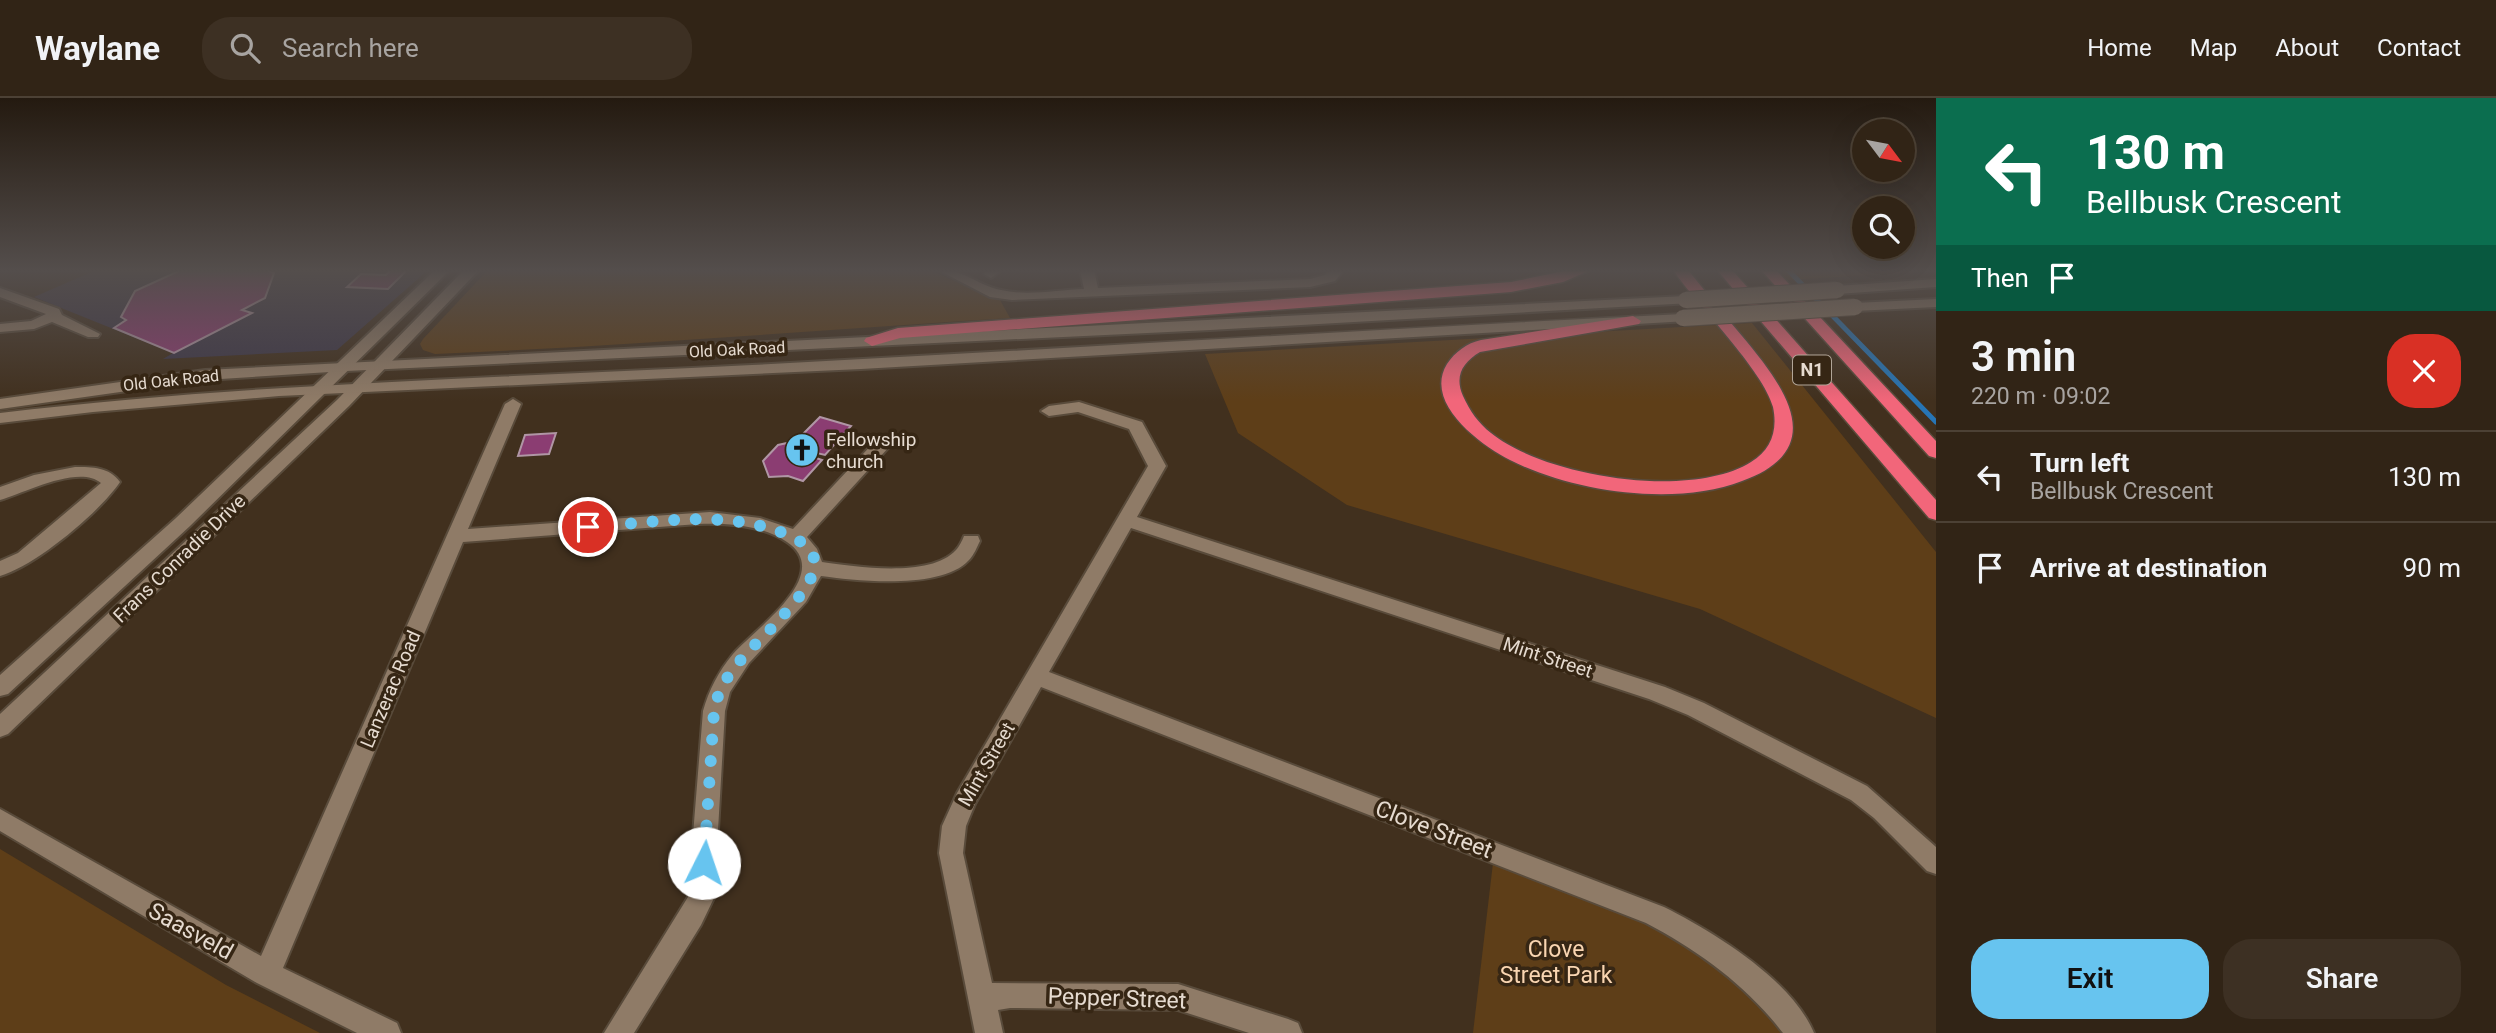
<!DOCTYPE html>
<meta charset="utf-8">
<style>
body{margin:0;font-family:Roboto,sans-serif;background:#3d3023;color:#f1f3f6;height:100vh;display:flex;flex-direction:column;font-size:26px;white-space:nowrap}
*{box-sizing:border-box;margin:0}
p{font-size:23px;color:#a8a4a1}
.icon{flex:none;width:38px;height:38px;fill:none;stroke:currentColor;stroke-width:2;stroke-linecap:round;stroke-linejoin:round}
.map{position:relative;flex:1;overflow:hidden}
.drawer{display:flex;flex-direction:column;background:#312416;width:560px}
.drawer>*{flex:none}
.banner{background:#0b6e4f;color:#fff;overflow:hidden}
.needle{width:46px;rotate:122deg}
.controls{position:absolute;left:1852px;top:21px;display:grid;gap:14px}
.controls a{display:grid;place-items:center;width:63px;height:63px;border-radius:50%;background:#312416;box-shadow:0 7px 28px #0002,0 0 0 2px #4c4135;font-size:35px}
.pin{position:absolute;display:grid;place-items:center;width:60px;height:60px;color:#fff;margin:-30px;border:4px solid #fff;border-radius:50%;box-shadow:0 2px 7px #0007}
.me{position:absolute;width:77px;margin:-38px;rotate:4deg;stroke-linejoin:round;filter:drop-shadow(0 0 5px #0008)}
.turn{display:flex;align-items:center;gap:24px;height:147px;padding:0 35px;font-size:32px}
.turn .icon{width:91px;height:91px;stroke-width:2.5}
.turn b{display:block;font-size:49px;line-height:60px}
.then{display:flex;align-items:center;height:66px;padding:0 35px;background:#0003;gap:14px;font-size:26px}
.round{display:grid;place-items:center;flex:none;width:74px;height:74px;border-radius:28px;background:#3d3023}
.head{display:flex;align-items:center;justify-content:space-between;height:119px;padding:0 35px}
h1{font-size:42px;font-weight:600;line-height:52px}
.cta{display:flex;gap:14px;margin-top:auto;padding:14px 35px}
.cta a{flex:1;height:80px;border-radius:28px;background:#67c4ef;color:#111;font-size:28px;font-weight:600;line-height:80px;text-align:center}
.cta a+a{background:#3d3023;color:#f1f3f6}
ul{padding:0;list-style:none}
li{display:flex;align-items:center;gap:21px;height:91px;padding:0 35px;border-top:2px solid #4c4135}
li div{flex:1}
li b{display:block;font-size:26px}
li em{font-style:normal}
header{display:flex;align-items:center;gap:42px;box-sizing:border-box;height:98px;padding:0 35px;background:#312416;border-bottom:2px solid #4c4135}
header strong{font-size:33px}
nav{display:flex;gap:38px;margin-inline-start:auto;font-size:24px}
.search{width:490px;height:63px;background:#3d3023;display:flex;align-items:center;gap:18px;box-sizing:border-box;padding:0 24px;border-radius:28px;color:#a8a4a1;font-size:26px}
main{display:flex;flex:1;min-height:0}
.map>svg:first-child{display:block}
</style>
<header>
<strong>Waylane</strong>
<div class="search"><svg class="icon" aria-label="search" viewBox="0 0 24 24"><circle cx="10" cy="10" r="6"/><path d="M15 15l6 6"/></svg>Search here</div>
<nav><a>Home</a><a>Map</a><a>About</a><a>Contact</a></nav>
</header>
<main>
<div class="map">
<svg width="1936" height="935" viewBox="0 0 1936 935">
<rect width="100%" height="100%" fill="#41301e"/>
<path fill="#3e3849" d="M96,172H428L337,252L163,261L173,255L34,199Z"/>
<g fill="#5e3e18">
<path d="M488,172H929L1000,202L1010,220C818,232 627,248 435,256L423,252L420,246L423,241Z"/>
<path d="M1778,172H1936V173L1787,182Z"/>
<path d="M1752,225L1936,454V620L1700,511L1347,407L1238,335L1205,256Z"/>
<path d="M0,751L226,887L320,935H0Z"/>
<path d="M1493,765L1667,834L1739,885L1785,935H1473Z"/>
</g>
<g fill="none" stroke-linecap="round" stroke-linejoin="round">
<path stroke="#2775b5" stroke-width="5" d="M1788,172L1936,324"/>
</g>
<g fill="#8b3d72" stroke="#b096a5" stroke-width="2">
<path d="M181,172H266L274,175L265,200L242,212L252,215L174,255L114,230L126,222L121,219L135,193Z"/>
<path d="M391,172H407L388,191L347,189L361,176L386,177Z"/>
<path d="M820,319L851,328L825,357L817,355L813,359L822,362L803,383L788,378L769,379L763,363L778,347L796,343Z"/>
<path d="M556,335L549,356L518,358L525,337Z"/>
</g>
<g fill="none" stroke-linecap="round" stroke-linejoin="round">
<g stroke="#594b3b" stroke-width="4">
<g id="minor">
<path d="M938,172C967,172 976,187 1001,192C1026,198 1058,192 1084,191L1080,172H1094L1098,190L1310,181L1325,177L1330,172H1344L1335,183L1310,189L1012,202L990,199Z"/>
<path d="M987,172H1002L991,180L984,176Z"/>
<path d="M0,190L59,211L62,217L100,236L98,239H88L52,224L34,231L0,234V226L31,223L46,216L0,199Z"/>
<path d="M513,301L521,306L468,431L710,414L760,420L793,431L877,341L883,340L891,345L889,349L807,439L817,451L822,464C856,469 931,480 956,452C959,449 962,443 964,438H978L980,443C977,449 974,457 969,462C942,492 857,483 821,478L806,504L749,565L730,594L725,613L714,800L701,827L634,935H604L688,799L703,613C709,592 718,574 733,556C755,531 835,476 787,444C762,427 728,425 698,426L463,444L283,870L397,925L401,935H357L257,885L0,733V711L261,858L505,306Z"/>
<path d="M1079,304L1142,324L1166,368L1137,419L1665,589L1704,605L1867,688L1936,749V776L1927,773L1874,720L1851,702L1688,617L1649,601L1131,430L1049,574L1664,809C1714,834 1792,882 1814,935H1783C1746,887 1699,853 1646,825L1041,589L975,706L966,728L963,755L992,885L1178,886L1288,921L1298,925L1302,935H1249L1178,912L1010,910L998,912L1003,935H975L939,755L942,728L957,695L1148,368L1129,331L1078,314L1049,318L1041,313L1049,308Z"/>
<path d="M75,369C93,369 109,369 120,384C99,415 35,468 0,478V463L18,455L101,385C79,366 24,395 0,402V389L34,377Z"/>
</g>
</g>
<g stroke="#594b3b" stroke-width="4">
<g id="tertiary">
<path d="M435,172H450L190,428L8,596L0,598V577L176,420Z"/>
<path d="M464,172H479L349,308L8,636L0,639V616L337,302Z"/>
</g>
</g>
<g stroke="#594b3b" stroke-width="4">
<g id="secondary">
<path d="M1936,181V189L1837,196L1830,192L1837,188Z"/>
<path d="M1686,198L1691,199V205L1210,232L346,273L205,282L0,311V301L205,272Z"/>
<path d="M1936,201V209L1855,213L1848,209L1855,205Z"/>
<path d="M1683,216L1688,217L1690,220L1688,223L861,271L279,298L93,314L0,325V315C250,285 501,280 752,267C1063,251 1373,231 1683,216Z"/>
</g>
</g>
<g stroke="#594b3b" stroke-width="3">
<g id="motorway">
<path d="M1569,172H1591L1563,184L1511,194L900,240L872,248L864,243L866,240L898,230L1511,184Z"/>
<path d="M1673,172H1688C1706,194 1723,216 1742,238C1782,286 1833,350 1742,383C1675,409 1573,394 1510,362C1481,347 1423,305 1447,266C1455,254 1467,245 1481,242L1633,218L1641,223L1639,226L1480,254C1463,264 1454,278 1463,298C1470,313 1478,325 1491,335C1545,379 1691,402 1751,364C1771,352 1778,333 1773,309C1763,272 1697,207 1673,172Z"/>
<path d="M1717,172H1732L1936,402V422L1929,420Z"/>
<path d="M1761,172H1776L1936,343V360L1929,358Z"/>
</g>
</g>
<use href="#minor" fill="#8f7b67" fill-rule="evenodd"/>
<use href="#tertiary" fill="#8f7b67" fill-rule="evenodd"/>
<use href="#secondary" fill="#8f7b67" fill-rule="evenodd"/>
<use href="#motorway" fill="#f2667a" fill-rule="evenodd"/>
<g stroke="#594b3b" stroke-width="18" stroke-linecap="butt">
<g id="secondary-bridge">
<path d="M1686,202L1837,192"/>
<path d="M1683,220L1855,209"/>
</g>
</g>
<use href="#secondary-bridge" stroke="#8f7b67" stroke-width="16"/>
</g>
<linearGradient id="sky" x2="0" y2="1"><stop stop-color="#241a10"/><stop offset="0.57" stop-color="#544e4c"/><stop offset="1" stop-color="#544e4c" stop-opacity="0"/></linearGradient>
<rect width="1936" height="303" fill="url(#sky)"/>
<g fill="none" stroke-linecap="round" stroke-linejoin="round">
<path stroke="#67c4ef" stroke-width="12" stroke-dasharray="0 21.6" d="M588,429C654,425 725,410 788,437C798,442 812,448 814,461C817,483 794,504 781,520C755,549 721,573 714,613L704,765"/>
</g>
<defs>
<g id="church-disc" transform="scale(1.75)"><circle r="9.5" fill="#67c4ef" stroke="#362614"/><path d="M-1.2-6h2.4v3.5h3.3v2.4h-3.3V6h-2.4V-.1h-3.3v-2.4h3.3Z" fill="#111"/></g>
</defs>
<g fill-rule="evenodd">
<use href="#church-disc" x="802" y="352"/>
</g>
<g text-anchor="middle" stroke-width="7" stroke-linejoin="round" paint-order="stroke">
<g font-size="16" fill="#e6dbd0" stroke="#362614">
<text transform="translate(737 251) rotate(-3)" y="6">Old Oak Road</text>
<text transform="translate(171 282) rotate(-6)" y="6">Old Oak Road</text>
</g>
<rect fill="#362614" stroke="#b1a598" stroke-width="2" x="1793" y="257.5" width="38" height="29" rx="5"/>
<g font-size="18" font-weight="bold" fill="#e6dbd0">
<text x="1812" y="278">N1</text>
</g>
<g font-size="19" fill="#e6dbd0" stroke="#362614" text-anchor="start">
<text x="826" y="348">Fellowship<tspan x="826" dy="22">church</tspan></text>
</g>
<g font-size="19" fill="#e6dbd0" stroke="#362614">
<text transform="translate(179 460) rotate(-44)" y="7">Frans Conradie Drive</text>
<text transform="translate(1548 559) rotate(18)" y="7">Mint Street</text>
<text transform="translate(390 591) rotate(-67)" y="7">Lanzerac Road</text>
<text transform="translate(986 666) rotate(-60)" y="7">Mint Street</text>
</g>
<g font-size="23" fill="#e6dbd0" stroke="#362614">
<text transform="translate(1434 731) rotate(21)" y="8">Clove Street</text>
<text transform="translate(191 833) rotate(29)" y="8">Saasveld</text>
<text transform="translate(1117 900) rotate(2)" y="8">Pepper Street</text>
</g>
<g font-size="23" fill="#f9d5b1" stroke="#362614">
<text x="1556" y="859">Clove<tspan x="1556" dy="26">Street Park</tspan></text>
</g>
</g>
</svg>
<div class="controls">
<a><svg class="needle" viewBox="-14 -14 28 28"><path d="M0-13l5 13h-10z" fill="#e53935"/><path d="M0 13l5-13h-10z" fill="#a8a4a1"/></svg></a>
<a><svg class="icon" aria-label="search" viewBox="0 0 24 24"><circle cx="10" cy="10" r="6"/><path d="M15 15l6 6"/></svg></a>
</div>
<div class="pin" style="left:588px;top:429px;background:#d93025"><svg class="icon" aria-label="arrive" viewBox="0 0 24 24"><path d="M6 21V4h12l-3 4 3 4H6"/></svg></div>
<svg class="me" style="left:704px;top:765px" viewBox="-20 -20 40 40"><circle r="19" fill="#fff"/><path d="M0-13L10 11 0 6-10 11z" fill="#67c4ef"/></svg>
</div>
<section class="drawer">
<div class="banner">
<div class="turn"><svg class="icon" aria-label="left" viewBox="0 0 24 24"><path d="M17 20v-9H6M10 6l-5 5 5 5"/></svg><div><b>130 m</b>Bellbusk Crescent</div></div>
<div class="then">Then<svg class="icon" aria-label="arrive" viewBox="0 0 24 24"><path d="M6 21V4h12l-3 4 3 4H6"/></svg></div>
</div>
<div class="head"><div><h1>3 min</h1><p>220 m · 09:02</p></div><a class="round" style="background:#d93025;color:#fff"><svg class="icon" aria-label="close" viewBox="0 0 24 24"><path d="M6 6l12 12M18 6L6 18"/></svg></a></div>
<ul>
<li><svg class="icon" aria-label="left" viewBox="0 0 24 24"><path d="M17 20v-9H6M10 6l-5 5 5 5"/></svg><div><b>Turn left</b><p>Bellbusk Crescent</p></div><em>130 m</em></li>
<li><svg class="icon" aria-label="arrive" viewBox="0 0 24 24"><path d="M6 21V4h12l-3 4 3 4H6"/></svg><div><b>Arrive at destination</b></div><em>90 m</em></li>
</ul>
<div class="cta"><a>Exit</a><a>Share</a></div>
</section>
</main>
